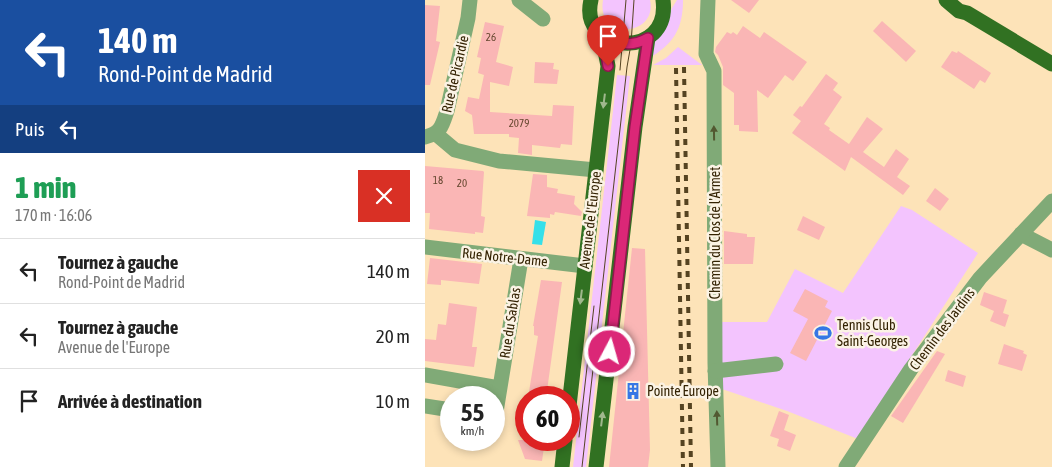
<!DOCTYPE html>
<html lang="fr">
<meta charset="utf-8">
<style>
body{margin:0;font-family:"Asap Condensed",sans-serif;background:#f6f6f6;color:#222;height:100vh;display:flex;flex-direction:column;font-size:19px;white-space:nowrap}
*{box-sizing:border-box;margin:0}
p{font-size:16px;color:#767676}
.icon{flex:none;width:28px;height:28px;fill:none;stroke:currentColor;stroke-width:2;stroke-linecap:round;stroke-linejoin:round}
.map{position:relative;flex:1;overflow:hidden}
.details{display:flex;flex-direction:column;background:#fff;width:425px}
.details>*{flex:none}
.banner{background:#1a4fa0;color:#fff;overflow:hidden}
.speed{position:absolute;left:15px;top:386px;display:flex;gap:10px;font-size:25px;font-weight:700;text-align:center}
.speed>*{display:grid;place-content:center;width:65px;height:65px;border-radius:50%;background:#fff;box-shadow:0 2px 8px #0003;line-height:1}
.speed small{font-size:12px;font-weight:400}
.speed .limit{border:8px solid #d22;background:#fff;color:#111}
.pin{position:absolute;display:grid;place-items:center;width:42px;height:42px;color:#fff;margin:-51px -21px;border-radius:50% 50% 50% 0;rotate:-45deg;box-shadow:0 0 5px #0007}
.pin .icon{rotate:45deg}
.me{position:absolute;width:55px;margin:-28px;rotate:6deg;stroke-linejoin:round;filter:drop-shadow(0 0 4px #0008)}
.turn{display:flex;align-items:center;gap:18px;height:105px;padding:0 15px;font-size:22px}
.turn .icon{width:65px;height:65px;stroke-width:2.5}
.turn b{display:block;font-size:35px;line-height:42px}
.then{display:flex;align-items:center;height:48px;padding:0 15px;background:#0003;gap:10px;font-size:19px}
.round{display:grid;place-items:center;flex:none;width:52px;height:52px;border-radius:0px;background:#f6f6f6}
.headline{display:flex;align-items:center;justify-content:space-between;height:85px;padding:0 15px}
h1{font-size:30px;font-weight:800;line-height:38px;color:#1e9e55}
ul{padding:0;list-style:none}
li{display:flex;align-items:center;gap:15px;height:65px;padding:0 15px;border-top:1px solid #e0e0e0}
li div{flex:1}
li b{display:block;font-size:19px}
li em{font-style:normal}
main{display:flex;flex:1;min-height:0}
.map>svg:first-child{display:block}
</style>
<main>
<section class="details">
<div class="banner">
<div class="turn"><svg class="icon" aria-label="left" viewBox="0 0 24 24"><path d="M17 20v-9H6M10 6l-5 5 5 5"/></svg><div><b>140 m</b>Rond-Point de Madrid</div></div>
<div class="then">Puis<svg class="icon" aria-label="left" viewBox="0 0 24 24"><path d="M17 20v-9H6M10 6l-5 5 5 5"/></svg></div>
</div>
<div class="headline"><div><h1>1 min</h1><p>170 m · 16:06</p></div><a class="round" style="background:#d93025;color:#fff"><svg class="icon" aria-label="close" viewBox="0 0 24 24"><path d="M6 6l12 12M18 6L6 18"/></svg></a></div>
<ul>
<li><svg class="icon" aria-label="left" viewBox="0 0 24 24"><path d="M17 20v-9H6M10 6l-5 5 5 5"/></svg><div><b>Tournez à gauche</b><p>Rond-Point de Madrid</p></div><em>140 m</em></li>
<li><svg class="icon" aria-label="left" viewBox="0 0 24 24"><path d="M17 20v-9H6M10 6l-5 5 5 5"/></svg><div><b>Tournez à gauche</b><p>Avenue de l'Europe</p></div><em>20 m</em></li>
<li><svg class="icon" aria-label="arrive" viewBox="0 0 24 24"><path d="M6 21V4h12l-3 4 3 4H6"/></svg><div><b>Arrivée à destination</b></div><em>10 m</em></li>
</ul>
</section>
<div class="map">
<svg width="627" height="467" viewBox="0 0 627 467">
<rect width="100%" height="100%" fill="#fde3b8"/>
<g fill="#f3c4fe">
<path d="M178,0H225C233,37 171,41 178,0Z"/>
<path d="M252,0H258C258,30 248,44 223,59L228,44L238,32L247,8Z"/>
<path d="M253,47L277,65H228L241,58Z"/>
<path d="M192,75L205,76L161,467H148Z"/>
<path d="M476,206L487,210L553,253L433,439L362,411L297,389L296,322H342L370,269L418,293Z"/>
</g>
<path fill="#35e0e9" d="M110,220L121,222L117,245L107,244Z"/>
<g fill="#fab6b5">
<path d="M306,0H334L324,13Z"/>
<path d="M0,5L15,6L11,41L15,42L5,85H0Z"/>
<path d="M457,21L491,51L481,62L448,31Z"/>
<path d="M60,22L79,26L71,62L88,67L84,86L65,82V112L127,116L128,105L149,106L147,145L136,144L135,148L107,145V155L93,153L94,138L84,137V134H49L47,115L40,111L43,97L54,99L59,75L53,73L56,58L52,57Z"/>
<path d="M318,26L335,38L339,32L382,62L368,81L360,75L343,98L332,90L333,132L314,131V125H309V93L298,85V67L293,55L290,52L291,47L302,32L306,34L308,32L312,35Z"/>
<path d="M527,51L532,53L533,51L566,73L560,83L555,80L549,89L516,67Z"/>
<path d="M110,62L129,63L128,69L134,70L132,84L109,83Z"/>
<path d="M401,74L413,83L408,90L417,97L399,124L405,128L404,130L424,144L442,117L458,129L438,152L459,167L471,149L484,159L472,177L485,186L478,195L426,157L420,171L367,133L376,121L368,115L375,106L377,107Z"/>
<path d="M0,166L58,171L59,172L56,216L60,217L58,233L50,232V234L4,229L5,213H0Z"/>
<path d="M108,174L122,175V187L133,189L132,193L150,196L149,204L157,212L156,216L130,212L129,215L125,214V218L102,216Z"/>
<path d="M510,188L524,199L515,211L501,201Z"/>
<path d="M378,216L400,227L394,240L372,230Z"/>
<path d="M299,231L322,234V237H330L328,264H299Z"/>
<path d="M207,248L220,249L225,450L223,467H184Z"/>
<path d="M5,258L57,264L54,284L16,280V285L2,284Z"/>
<path d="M116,280L137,282L121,398H103L113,336L109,335V326H108Z"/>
<path d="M380,289L403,301L400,307L407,311L381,361L365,353L383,319L368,311Z"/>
<path d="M559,292L582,300L578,313L584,315L580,327L565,321L569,311L555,305Z"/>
<path d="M24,303L52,307L47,347H52L49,367L0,361V339L11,340L13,324L21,325Z"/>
<path d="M579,344L599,351L598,353L602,355L597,371L573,364Z"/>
<path d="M512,351L520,354L478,423L466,416Z"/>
<path d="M523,370L541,376L538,387L520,381Z"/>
<path d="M354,411L364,415L359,430L371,435L365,451L352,446L354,439L345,436Z"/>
<path d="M93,440H120L117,461L100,459Z"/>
</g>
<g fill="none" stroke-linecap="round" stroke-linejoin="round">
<g stroke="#80aa77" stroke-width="15">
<path d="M94,0L118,19"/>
<path d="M283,0L281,54L289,71L290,363L293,467"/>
<path d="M11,134L30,150L74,161L171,170"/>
<path d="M0,137C16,133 17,126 22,111L43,18L45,0"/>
<path d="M596,234L627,250"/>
<path d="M0,247L160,266"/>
<path d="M290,371L351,364"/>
<path d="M0,375L74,388"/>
<path d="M0,406L26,410"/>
<path d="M69,415L71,412L96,259"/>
<path d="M421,467L486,369L555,278L627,201"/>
</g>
<g stroke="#317122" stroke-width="15">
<path d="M166,0C153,54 246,61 238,0"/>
<path d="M521,0L534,11L542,13L627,64"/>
<path d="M144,406L183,66L177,35"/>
<path d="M137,467L140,440"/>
<path d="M171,467L210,127L223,38"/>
</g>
<g stroke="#554321" stroke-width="1">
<path d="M195,70L201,0"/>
<path d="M154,437L169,306"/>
<path d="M157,467L202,67L206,44L209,0"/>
</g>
<g stroke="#554321" stroke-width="4" stroke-dasharray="6 6" stroke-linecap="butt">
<path d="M259,67L266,467"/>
<path d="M251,68L258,467"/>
</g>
</g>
<defs><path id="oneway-solid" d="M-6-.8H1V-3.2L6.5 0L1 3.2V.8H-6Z" transform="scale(1.25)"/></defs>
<g fill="#a0b88d">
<use href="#oneway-solid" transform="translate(179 101) rotate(97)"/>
<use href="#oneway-solid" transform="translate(156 297) rotate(97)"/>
<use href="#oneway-solid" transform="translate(177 419) rotate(-83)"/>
</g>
<g fill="#525831">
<use href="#oneway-solid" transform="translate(289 133) rotate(-91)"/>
<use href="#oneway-solid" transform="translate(292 418) rotate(-92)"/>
</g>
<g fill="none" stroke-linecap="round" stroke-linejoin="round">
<g stroke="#8e194d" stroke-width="12">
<path id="route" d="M183,66L177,35C193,45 207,47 223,38L210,127L185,352"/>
</g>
<use href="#route" stroke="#db2777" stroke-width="9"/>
</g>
<defs>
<g id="stadium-bare" transform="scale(1.35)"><path d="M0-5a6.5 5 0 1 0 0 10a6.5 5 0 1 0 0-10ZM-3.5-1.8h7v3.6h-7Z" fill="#3577e5" stroke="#fbf3e5" stroke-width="2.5" paint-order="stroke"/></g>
<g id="building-bare" transform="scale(1.35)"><path d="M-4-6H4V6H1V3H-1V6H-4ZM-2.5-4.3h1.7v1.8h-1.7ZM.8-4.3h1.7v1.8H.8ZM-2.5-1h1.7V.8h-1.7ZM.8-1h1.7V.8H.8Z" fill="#3577e5" stroke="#fbf3e5" stroke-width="2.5" paint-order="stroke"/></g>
</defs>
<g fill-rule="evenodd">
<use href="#stadium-bare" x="398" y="333"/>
<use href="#building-bare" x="208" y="391"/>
</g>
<g text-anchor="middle" stroke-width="5" stroke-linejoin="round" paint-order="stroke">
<g font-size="11" fill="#65472f">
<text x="66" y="41">26</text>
<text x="94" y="127">2079</text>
<text x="13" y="184">18</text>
<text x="37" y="187">20</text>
</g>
<g font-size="14" fill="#332202" stroke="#fbf3e5">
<text transform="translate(30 74) rotate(-77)" y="5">Rue de Picardie</text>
<text transform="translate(165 220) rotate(-83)" y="5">Avenue de l'Europe</text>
<text transform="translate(290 233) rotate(-90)" y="5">Chemin du Clos de l'Armet</text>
<text transform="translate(80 257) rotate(6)" y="5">Rue Notre-Dame</text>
<text transform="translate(85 323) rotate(-81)" y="5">Rue du Sablas</text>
<text transform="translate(517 329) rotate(-53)" y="5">Chemin des Jardins</text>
</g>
<g font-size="14" fill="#332202" stroke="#fbf3e5" text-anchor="start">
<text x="412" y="330">Tennis Club<tspan x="412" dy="16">Saint-Georges</tspan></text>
<text x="222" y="396">Pointe Europe</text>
</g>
</g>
</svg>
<div class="speed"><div>55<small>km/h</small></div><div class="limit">60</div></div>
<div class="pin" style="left:183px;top:66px;background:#d93025"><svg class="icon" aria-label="arrive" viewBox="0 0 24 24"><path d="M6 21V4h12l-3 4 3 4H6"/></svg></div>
<svg class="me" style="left:185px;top:352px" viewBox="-20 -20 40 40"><circle r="17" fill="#db2777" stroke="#fff" stroke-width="3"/><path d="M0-11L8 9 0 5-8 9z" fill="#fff"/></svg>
</div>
</main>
